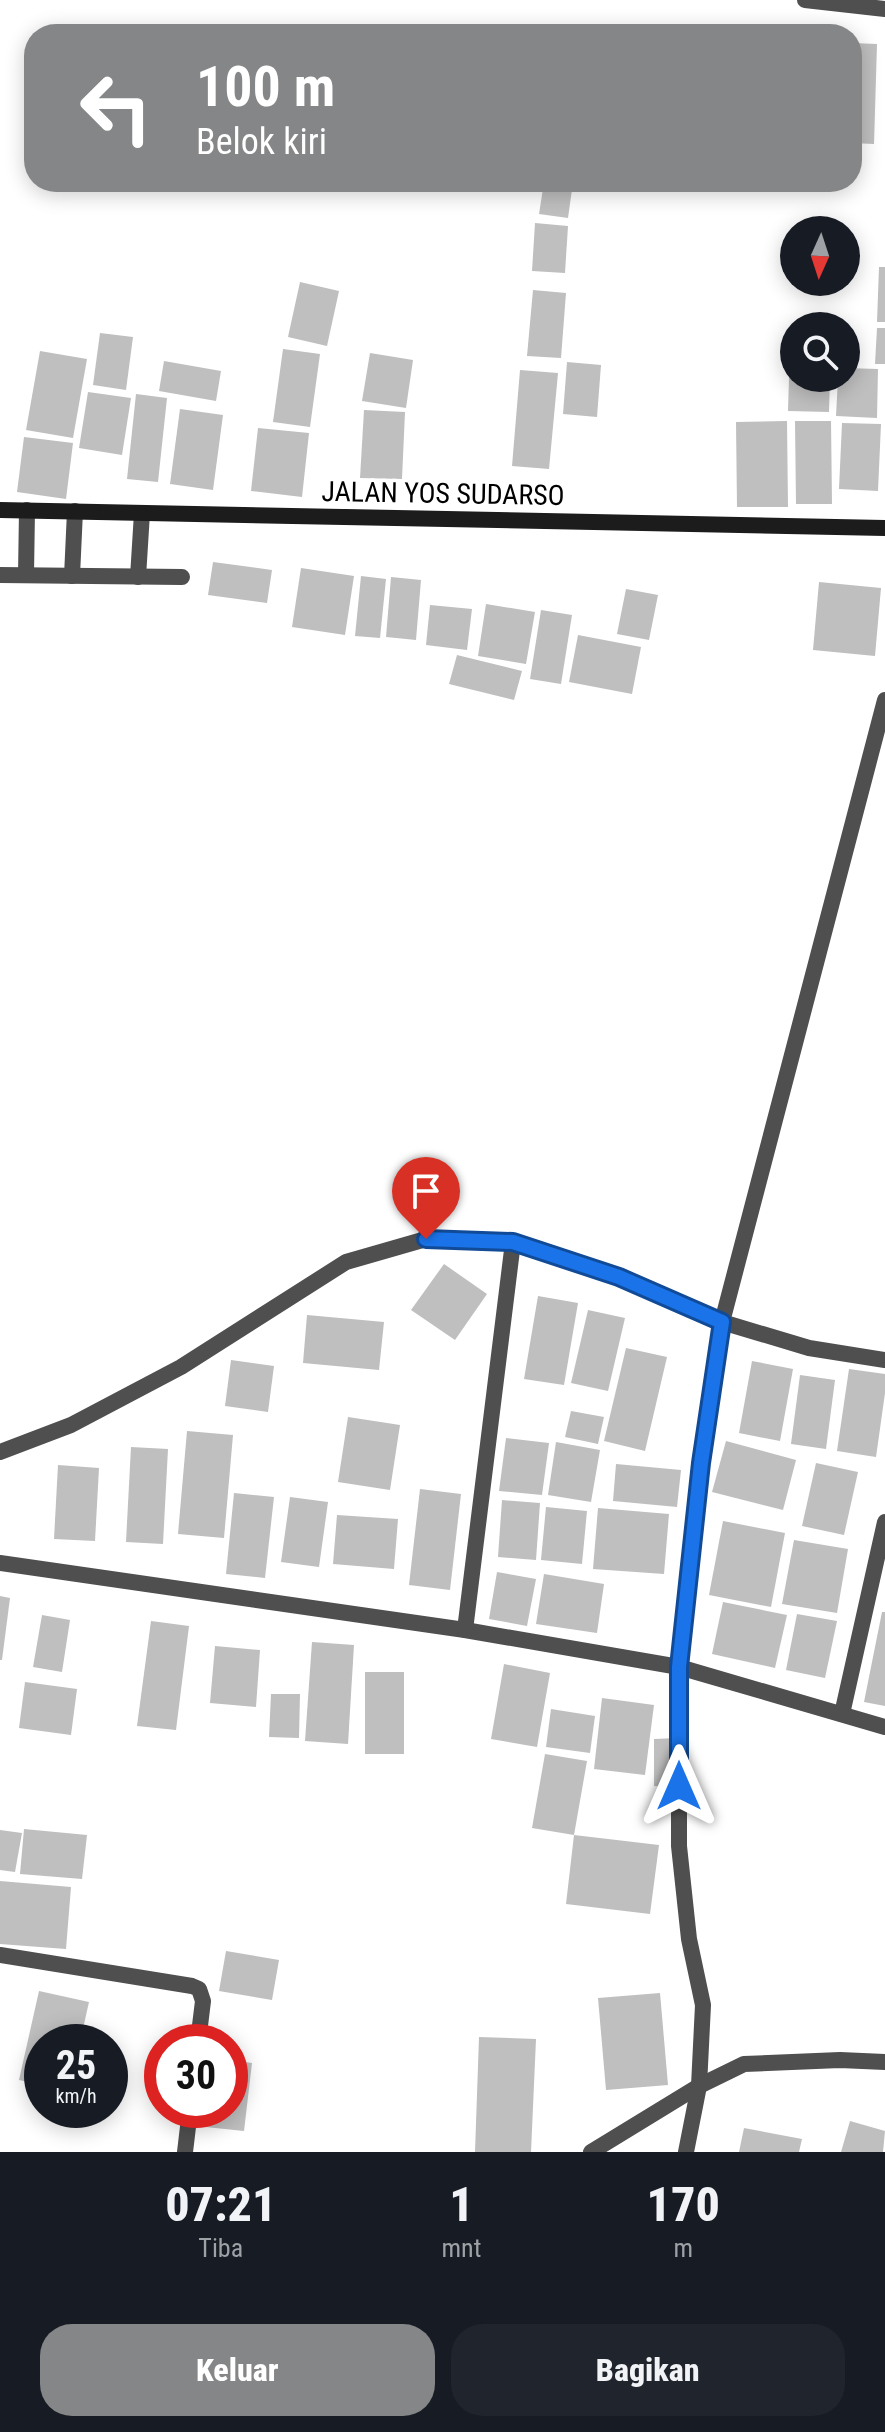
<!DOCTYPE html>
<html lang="id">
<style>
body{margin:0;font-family:"Roboto Condensed",sans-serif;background:#20242c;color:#f1f3f6;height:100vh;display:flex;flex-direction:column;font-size:30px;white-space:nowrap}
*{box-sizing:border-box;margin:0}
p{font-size:26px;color:#9ea1a6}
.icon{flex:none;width:44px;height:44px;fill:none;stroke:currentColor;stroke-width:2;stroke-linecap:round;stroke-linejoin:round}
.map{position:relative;height:2152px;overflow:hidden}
.panel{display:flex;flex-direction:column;background:#171b24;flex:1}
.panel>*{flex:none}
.banner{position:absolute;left:24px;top:24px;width:838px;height:168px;border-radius:32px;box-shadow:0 4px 20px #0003;background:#858687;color:#fff;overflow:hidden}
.needle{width:52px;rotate:183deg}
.controls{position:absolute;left:780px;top:216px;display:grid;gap:16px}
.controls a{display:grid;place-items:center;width:80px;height:80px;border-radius:50%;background:#171b24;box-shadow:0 4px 20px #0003;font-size:40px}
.speed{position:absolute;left:24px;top:2024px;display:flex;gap:16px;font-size:40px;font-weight:700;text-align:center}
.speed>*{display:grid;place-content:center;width:104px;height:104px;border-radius:50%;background:#171b24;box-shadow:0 4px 20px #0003;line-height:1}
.speed small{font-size:20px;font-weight:400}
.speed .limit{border:12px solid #d22;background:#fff;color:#111}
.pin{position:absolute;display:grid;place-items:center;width:68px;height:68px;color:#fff;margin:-82px -34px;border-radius:50% 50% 50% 0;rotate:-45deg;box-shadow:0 0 8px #0007}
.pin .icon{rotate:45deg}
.me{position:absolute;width:88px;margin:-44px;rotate:0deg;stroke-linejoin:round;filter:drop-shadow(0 0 6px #0008)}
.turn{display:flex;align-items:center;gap:28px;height:168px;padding:0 40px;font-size:36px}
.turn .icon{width:104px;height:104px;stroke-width:2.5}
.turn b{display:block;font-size:56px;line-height:68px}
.eta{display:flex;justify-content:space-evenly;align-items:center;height:136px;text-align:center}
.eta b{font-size:48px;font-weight:800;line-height:56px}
.button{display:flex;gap:16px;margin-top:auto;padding:16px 40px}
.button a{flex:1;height:92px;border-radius:32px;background:#858687;color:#fff;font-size:32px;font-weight:800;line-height:92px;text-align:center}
.button a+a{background:#20242c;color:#f1f3f6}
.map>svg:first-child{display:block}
</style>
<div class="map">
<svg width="885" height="2152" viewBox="0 0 885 2152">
<rect width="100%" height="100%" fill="#fff"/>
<g fill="#bfbfbf">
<path d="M852,43L877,44L874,144L852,143Z"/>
<path d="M544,182H573L568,218L539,214Z"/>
<path d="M535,223L568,226L565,273L532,271Z"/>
<path d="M879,267H885V322H877Z"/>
<path d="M300,282L339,291L327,346L288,337Z"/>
<path d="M533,290L566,293L561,358L527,356Z"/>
<path d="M877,328H885V364H875Z"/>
<path d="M100,333L133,337L126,390L93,385Z"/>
<path d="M790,345H794V378H830L829,412L788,411Z"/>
<path d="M283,349L320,354L310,427L273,422Z"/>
<path d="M40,351L87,359L73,438L26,430Z"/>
<path d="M370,353L413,360L406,408L362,401Z"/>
<path d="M164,361L221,371L216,401L159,391Z"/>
<path d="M567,362L601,365L597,417L563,414Z"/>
<path d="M846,368L878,369L877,418L836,416L838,378H846Z"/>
<path d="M520,370L558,373L549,469L512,466Z"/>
<path d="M88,392L131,398L122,455L79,448Z"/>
<path d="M136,394L167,398L158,482L127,479Z"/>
<path d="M180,409L223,415L213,490L170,484Z"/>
<path d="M364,410L405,412L402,479L360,478Z"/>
<path d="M787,421L788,507H737L736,422Z"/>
<path d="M795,421H831L832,504H796Z"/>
<path d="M842,423L881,424L878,491L839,489Z"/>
<path d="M258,428L309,433L302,497L251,491Z"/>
<path d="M24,437L73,443L66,499L17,492Z"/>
<path d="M213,562L272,570L267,603L208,595Z"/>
<path d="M301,568L354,576L345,635L292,627Z"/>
<path d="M361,576L386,579L380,638L355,636Z"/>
<path d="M391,577L421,580L416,640L386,637Z"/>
<path d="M819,582L881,588L875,656L813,650Z"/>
<path d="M626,589L658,595L649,640L617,634Z"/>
<path d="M486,604L535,612L526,664L478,656Z"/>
<path d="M430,605L472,609L467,650L426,645Z"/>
<path d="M541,610L572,615L561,684L530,679Z"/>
<path d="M578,635L641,647L632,694L569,682Z"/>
<path d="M457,655L522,671L514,700L449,684Z"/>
<path d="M444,1264L487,1294L455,1340L411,1310Z"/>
<path d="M538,1296L578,1303L564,1385L524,1379Z"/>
<path d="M588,1310L625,1318L608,1391L571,1383Z"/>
<path d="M307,1315L384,1322L379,1370L303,1363Z"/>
<path d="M626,1348L667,1357L645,1451L604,1441Z"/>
<path d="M231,1360L274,1366L268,1412L225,1406Z"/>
<path d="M752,1361L793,1369L780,1441L739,1433Z"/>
<path d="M849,1369L885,1374V1393L876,1457L837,1451Z"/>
<path d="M800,1375L835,1380L826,1449L791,1444Z"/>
<path d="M571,1411L604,1417L598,1444L565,1437Z"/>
<path d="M348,1417L400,1425L390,1490L338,1482Z"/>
<path d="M187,1431L233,1435L224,1538L178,1534Z"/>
<path d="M506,1438L549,1443L542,1495L499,1491Z"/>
<path d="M726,1441L796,1460L783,1510L712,1492Z"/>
<path d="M556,1442L600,1450L591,1502L548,1495Z"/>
<path d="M131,1447L168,1449L163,1544L126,1542Z"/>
<path d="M816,1463L858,1472L844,1535L802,1526Z"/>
<path d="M616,1464L681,1470L677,1507L613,1501Z"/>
<path d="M58,1465L99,1468L95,1541L54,1539Z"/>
<path d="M420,1489L461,1494L450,1590L409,1585Z"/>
<path d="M234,1493L274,1497L265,1578L226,1574Z"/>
<path d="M290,1497L328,1502L319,1567L281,1562Z"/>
<path d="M502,1500L540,1503L536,1560L498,1557Z"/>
<path d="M546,1507L587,1511L582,1564L541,1560Z"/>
<path d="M598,1508L669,1514L664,1574L593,1569Z"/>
<path d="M337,1515L398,1519L394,1569L333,1564Z"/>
<path d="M723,1521L785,1533L771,1607L709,1595Z"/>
<path d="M794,1540L848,1549L837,1613L782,1604Z"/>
<path d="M497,1572L536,1579L527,1626L489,1619Z"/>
<path d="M544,1574L604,1584L597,1633L536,1624Z"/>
<path d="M0,1596L10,1598L2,1660H0Z"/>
<path d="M723,1602L787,1615L775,1668L712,1654Z"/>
<path d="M882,1612H885V1706L864,1702Z"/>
<path d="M797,1614L837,1621L825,1678L786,1670Z"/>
<path d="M42,1615L70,1620L62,1672L33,1667Z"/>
<path d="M151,1621L189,1626L176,1730L137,1726Z"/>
<path d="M312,1642L354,1645L348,1744L305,1741Z"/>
<path d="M215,1646L260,1650L256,1707L210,1703Z"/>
<path d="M504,1664L550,1673L537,1747L491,1739Z"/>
<rect x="365" y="1672" width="39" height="82"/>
<path d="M25,1682L77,1689L71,1735L19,1728Z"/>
<path d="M271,1694H300L299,1738L269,1737Z"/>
<path d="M602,1698L654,1705L645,1775L594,1769Z"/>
<path d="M551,1709L595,1716L590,1753L546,1747Z"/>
<path d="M678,1738V1787L654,1786V1739Z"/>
<path d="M545,1754L587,1761L574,1835L659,1845L650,1914L566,1904L574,1835L532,1828Z"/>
<path d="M24,1829L87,1835L82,1879L20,1874Z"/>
<path d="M0,1830L22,1833L15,1872L0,1870Z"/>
<path d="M0,1881L71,1887L66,1949L0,1944Z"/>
<path d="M226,1951L279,1960L272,2000L219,1991Z"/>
<path d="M39,1991L89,2002L80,2042H42V2085L19,2080Z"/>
<path d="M660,1993L668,2085L606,2090L598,1998Z"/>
<path d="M479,2037L536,2039L531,2152H475Z"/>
<path d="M230,2060L252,2063L244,2131L196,2126L197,2110H230Z"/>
<path d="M850,2121L885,2131L883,2152H841Z"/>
<path d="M744,2128L802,2139L799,2152H739Z"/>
</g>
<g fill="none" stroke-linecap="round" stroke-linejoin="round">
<g stroke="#4f4f4f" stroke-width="16">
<path d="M0,575L182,577"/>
<path d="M26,575L27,510"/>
<path d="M72,576L75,511"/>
<path d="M138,577L142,513"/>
</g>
<g stroke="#4f4f4f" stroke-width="16">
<path d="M805,0L885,9"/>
<path d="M0,1452L71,1425L181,1367L346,1262L426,1239L513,1242L619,1277L722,1322L809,1348L885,1360"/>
<path d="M0,1563L465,1630L679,1667L885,1727"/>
<path d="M465,1630L513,1242"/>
<path d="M842,1714L885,1522"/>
<path d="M0,1955L192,1986L199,1989L203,2001L198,2042"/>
<path d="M185,2152L190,2110"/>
<path d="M591,2152L699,2086L744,2064L840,2060L885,2062"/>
<path d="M686,2152L699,2086L703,2005L689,1939L679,1846V1667L701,1463L722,1322L885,700"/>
</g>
<path stroke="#1c1c1c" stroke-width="16" d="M0,510L885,528"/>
</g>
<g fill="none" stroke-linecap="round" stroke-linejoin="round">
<g stroke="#114b97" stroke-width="20">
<path id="route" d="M426,1239L513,1242L619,1277L722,1322L701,1463L679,1667V1786"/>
</g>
<use href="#route" stroke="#1a73e8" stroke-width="14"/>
</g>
<g text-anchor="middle" stroke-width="7" stroke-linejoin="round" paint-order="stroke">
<g font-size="28" fill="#000" stroke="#fff">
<text transform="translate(443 493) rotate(1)" y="10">JALAN YOS SUDARSO</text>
</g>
</g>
</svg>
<div class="controls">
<a><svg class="needle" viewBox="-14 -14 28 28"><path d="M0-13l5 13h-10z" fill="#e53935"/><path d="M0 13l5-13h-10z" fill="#9ea1a6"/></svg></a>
<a><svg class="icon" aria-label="search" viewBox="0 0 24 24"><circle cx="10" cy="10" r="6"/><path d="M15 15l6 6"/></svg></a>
</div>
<div class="speed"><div>25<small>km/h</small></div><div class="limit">30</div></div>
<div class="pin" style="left:426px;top:1239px;background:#d93025"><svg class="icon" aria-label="arrive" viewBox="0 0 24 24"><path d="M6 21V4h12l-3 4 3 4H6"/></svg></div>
<svg class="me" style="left:679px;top:1786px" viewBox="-20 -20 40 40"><path d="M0-17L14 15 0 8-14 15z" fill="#1a73e8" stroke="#fff" stroke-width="4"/></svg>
<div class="banner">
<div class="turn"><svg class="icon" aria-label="left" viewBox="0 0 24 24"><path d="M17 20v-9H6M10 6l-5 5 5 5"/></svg><div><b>100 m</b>Belok kiri</div></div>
</div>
</div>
<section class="panel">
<div class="eta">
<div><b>07:21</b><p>Tiba</p></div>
<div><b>1</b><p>mnt</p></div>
<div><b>170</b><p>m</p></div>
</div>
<div class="button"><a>Keluar</a><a>Bagikan</a></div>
</section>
